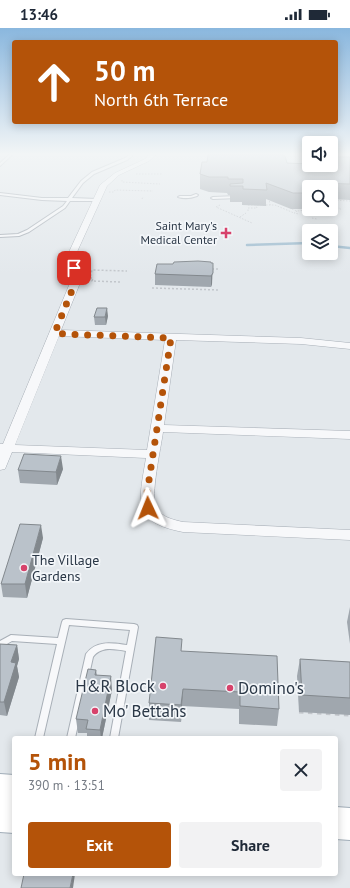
<!DOCTYPE html>
<meta charset="utf-8">
<style>
body{margin:0;font-family:"PT Sans",sans-serif;background:#f2f2f3;color:#1f2937;height:100vh;display:flex;flex-direction:column;font-size:15px;white-space:nowrap}
*{box-sizing:border-box;margin:0}
p{font-size:13px;color:#747a83}
.icon{flex:none;width:22px;height:22px;fill:none;stroke:currentColor;stroke-width:2;stroke-linecap:round;stroke-linejoin:round}
.map{position:relative;flex:1;overflow:hidden}
.details{position:absolute;left:12px;top:708px;width:326px;height:140px;display:flex;flex-direction:column;background:#fff;border-radius:4px;box-shadow:0 2px 10px #0003}
.details>*{flex:none}
.top-card{position:absolute;left:12px;top:12px;width:326px;height:84px;border-radius:4px;box-shadow:0 2px 10px #0003;background:#b45309;color:#fff;overflow:hidden}
.controls{position:absolute;left:302px;top:108px;display:grid;gap:8px}
.controls a{display:grid;place-items:center;width:36px;height:36px;border-radius:4px;background:#fff;box-shadow:0 2px 10px #0003;font-size:20px}
.pin{position:absolute;display:grid;place-items:center;width:34px;height:34px;color:#fff;margin:-17px;border-radius:8px;box-shadow:0 2px 6px #0006}
.me{position:absolute;width:44px;margin:-22px;rotate:358deg;stroke-linejoin:round;filter:drop-shadow(0 0 3px #0008)}
.turn{display:flex;align-items:center;gap:14px;height:84px;padding:0 16px;font-size:18px}
.turn .icon{width:52px;height:52px;stroke-width:2.5}
.turn b{display:block;font-size:28px;line-height:34px}
.round{display:grid;place-items:center;flex:none;width:42px;height:42px;border-radius:4px;background:#f2f2f3}
.summary{display:flex;align-items:center;justify-content:space-between;height:68px;padding:0 16px}
h1{font-size:24px;font-weight:700;line-height:30px;color:#b45309}
.action{display:flex;gap:8px;margin-top:auto;padding:8px 16px}
.action a{flex:1;height:46px;border-radius:4px;background:#b45309;color:#fff;font-size:16px;font-weight:700;line-height:46px;text-align:center}
.action a+a{background:#f2f2f3;color:#1f2937}
.status{display:flex;justify-content:space-between;align-items:center;height:28px;padding:0 20px;background:#fff;direction:ltr}
.status svg{height:11px;fill:currentColor}
.map>svg:first-child{display:block}
</style>
<div class="status"><b>13:46</b><svg viewBox="0 0 49 12"><path d="M0 12V9h3v3zM5 12V6h3v6zM10 12V3h3v9zM15 12V0h3v12zM26 1h20v11H26zM47 4h2v5h-2z"/></svg></div>
<div class="map">
<svg width="350" height="860" viewBox="0 0 350 860">
<rect width="100%" height="100%" fill="#e3e8ec"/>
<g fill="none" stroke-linecap="round" stroke-linejoin="round">
<g stroke="#9dbbce" stroke-width="2.5">
<path d="M247,217L309,215"/>
<path d="M331,218L350,220"/>
</g>
<g stroke="#a8afb7" stroke-width="2">
<g id="lane">
<path d="M10,126H13L0,138V135Z"/>
<path d="M128,126H131L132,128L127,132L94,146L83,155L72,170L97,171L99,172L98,173H70L65,180L29,204L19,208L0,209V207L18,206L27,202L63,178L67,173L42,172L0,167V165L42,170H68L81,153L92,144L125,130L128,128Z"/>
<path d="M196,166L198,167L197,168C192,170 184,171 178,169L180,168H191Z"/>
<path d="M237,168H238V170L213,171L211,170L213,169Z"/>
<path d="M66,591L134,596L137,597L138,599L118,710H110L126,623C114,621 101,618 93,629L75,710H67L86,626C96,612 112,615 127,617L130,602L69,597L43,710H35L57,616L12,613L0,620V613L11,607L58,610L62,594L63,592Z"/>
</g>
</g>
<g stroke="#a8afb7" stroke-width="1">
<path id="street" d="M150,126H157L149,133L119,147L107,158L77,224L80,255L61,302L301,310L350,315V321L301,316L176,312L164,397L350,403V411L163,404C161,419 150,469 156,480C161,489 174,492 183,494L350,502V512L183,504C131,494 139,473 146,430L12,424L5,441L0,442V416H3L70,255L69,224L100,157L115,145L145,131ZM59,308L165,312L147,422L15,417Z"/>
</g>
<g stroke="#a2aeb9" stroke-width="2">
<g id="primary">
<path d="M0,746L14,747V805L0,804Z"/>
<path d="M336,779L350,780V812L336,811Z"/>
</g>
</g>
<g stroke="#c2c6cb" stroke-width="1" stroke-dasharray="1.5 1.5" stroke-linecap="butt">
<path d="M136,146H162"/>
<path d="M122,152V154L160,156"/>
<path d="M109,164H114L115,162L153,163"/>
<path d="M269,170L270,177H275L294,185"/>
<path d="M142,171L143,169"/>
<path d="M331,172L350,173"/>
<path d="M220,177L216,179L252,195"/>
<path d="M248,177H270"/>
<path d="M292,181L297,183L306,182"/>
<path d="M331,182L339,180L342,182"/>
<path d="M248,183V180H257L256,178"/>
<path d="M297,183L294,185L299,186"/>
<path d="M240,189L246,185"/>
<path d="M312,190L317,191"/>
</g>
<g stroke="#c2c6cb" stroke-width="1.5" stroke-dasharray="2 2" stroke-linecap="butt">
<path d="M212,241H219"/>
<path d="M120,254L92,253L93,250H90L92,242L127,243"/>
<path d="M152,260L220,262"/>
</g>
<path stroke="#c2c6cb" stroke-width="3" stroke-dasharray="4.5 4.5" stroke-linecap="butt" d="M299,684L350,687"/>
<use href="#lane" fill="#f7f8fa" fill-rule="evenodd"/>
<use href="#street" fill="#f7f8fa" fill-rule="evenodd"/>
<use href="#primary" fill="#fff" fill-rule="evenodd"/>
</g>
<g fill="#a0a7ae">
<path d="M350,129V172L331,171V159H309L302,181H291L266,171V178L242,177V174H230V167H228L227,165L209,164L200,161V146L287,135L331,137Z"/>
<path d="M211,234L212,256L211,259L155,257V246L173,236Z"/>
<path d="M108,288L106,297H95L94,289Z"/>
<path d="M63,441L57,457L20,455L18,442Z"/>
<path d="M43,510L27,570L3,569L1,556Z"/>
<path d="M350,579V616L347,594Z"/>
<path d="M0,616L17,617L19,631L17,638L19,649L7,688L0,687Z"/>
<path d="M182,623L279,681L277,698L239,696V681L182,678L181,694L149,692V675Z"/>
<path d="M300,631L350,634V687L299,684L297,648Z"/>
<path d="M96,642L97,647L112,662L102,710H87V705H78L76,691Z"/>
</g>
<g fill="#82888d">
<path d="M309,163V178L302,181L303,165Z"/>
<path d="M213,235L212,256L211,259V248Z"/>
<path d="M107,280L108,288L106,297L105,289Z"/>
<path d="M61,428L63,441L57,457L56,444Z"/>
<path d="M41,497L43,510L27,570L25,556Z"/>
<path d="M17,617L19,631L17,638L19,649L7,688L4,674L11,634Z"/>
<path d="M111,648L112,662L102,710H101L100,702Z"/>
<path d="M183,661L182,678L181,694V677Z"/>
<path d="M73,846H75L73,860H70Z"/>
</g>
<g fill="#bac2ca" stroke="#82888d">
<path d="M208,126H281L285,128L287,135L309,136V137H331V129H350V156L315,155V159H309V163L303,165H293L266,155L267,162L243,161V158H230V156L243,155V151H228V149H209L200,146L202,134H207Z"/>
<path d="M198,233L211,234V235H213V245L211,248L155,246L157,236H173L174,234Z"/>
<path d="M97,280H107L105,289H94Z"/>
<path d="M24,426L61,428L56,444L18,442Z"/>
<path d="M20,496L41,497L25,556H1Z"/>
<path d="M156,609L182,611L181,623L277,628L279,681L240,678V664L183,661L181,677L149,675Z"/>
<path d="M0,616L17,617L11,634L16,635L4,674H0Z"/>
<path d="M300,631L350,634V670L302,667Z"/>
<path d="M88,641L96,642L95,647L111,648L100,702L86,701L88,692L76,691Z"/>
<path d="M24,846H73L70,860H21Z"/>
</g>
<linearGradient id="sky" x2="0" y2="1"><stop stop-color="#8ab7de"/><stop offset="0.51" stop-color="#f2f5f6"/><stop offset="1" stop-color="#f2f5f6" stop-opacity="0"/></linearGradient>
<rect width="350" height="247" fill="url(#sky)"/>
<g fill="none" stroke-linecap="round" stroke-linejoin="round">
<path stroke="#b45309" stroke-width="7" stroke-dasharray="0 12.6" d="M74,240L75,255L55,304L64,306L171,310L147,465L148,480"/>
</g>
<g fill="#d7426b" stroke="#f3f6f9" stroke-width="1.5">
<path d="M224 199h4v4h4v4h-4v4h-4v-4h-4v-4h4z"/>
<circle cx="24" cy="540" r="4"/>
<circle cx="163" cy="658" r="4"/>
<circle cx="230" cy="660" r="4"/>
<circle cx="95" cy="683" r="4"/>
</g>
<g text-anchor="middle" stroke-width="3.5" stroke-linejoin="round" paint-order="stroke">
<g font-size="12" fill="#2a3746" stroke="#f3f6f9" text-anchor="end">
<text x="217" y="202">Saint Mary's<tspan x="217" dy="14">Medical Center</tspan></text>
</g>
<g font-size="14" fill="#2a3746" stroke="#f3f6f9" text-anchor="start">
<text x="32" y="537">The Village<tspan x="32" dy="16">Gardens</tspan></text>
</g>
<g font-size="17" fill="#2a3746" stroke="#f3f6f9" text-anchor="start">
<text x="155" y="664" text-anchor="end">H&amp;R Block</text>
<text x="238" y="666">Domino's</text>
<text x="103" y="689">Mo' Bettahs</text>
</g>
</g>
</svg>
<div class="controls">
<a><svg class="icon" aria-label="sound" viewBox="0 0 24 24"><path d="M4 9h4l5-4v14l-5-4H4zM17 9q2 3 0 6"/></svg></a>
<a><svg class="icon" aria-label="search" viewBox="0 0 24 24"><circle cx="10" cy="10" r="6"/><path d="M15 15l6 6"/></svg></a>
<a><svg class="icon" aria-label="layers" viewBox="0 0 24 24"><path d="M12 4l9 5-9 5-9-5zM3 14l9 5 9-5"/></svg></a>
</div>
<div class="pin" style="left:74px;top:240px;background:#d93025"><svg class="icon" aria-label="arrive" viewBox="0 0 24 24"><path d="M6 21V4h12l-3 4 3 4H6"/></svg></div>
<svg class="me" style="left:148px;top:480px" viewBox="-20 -20 40 40"><path d="M0-17L14 15 0 8-14 15z" fill="#b45309" stroke="#fff" stroke-width="4"/></svg>
<div class="top-card">
<div class="turn"><svg class="icon" aria-label="ahead" viewBox="0 0 24 24"><path d="M12 20V5M6 11l6-6 6 6"/></svg><div><b>50 m</b>North 6th Terrace</div></div>
</div>
<section class="details">
<div class="summary"><div><h1>5 min</h1><p>390 m · 13:51</p></div><a class="round"><svg class="icon" aria-label="close" viewBox="0 0 24 24"><path d="M6 6l12 12M18 6L6 18"/></svg></a></div>
<div class="action"><a>Exit</a><a>Share</a></div>
</section>
</div>
